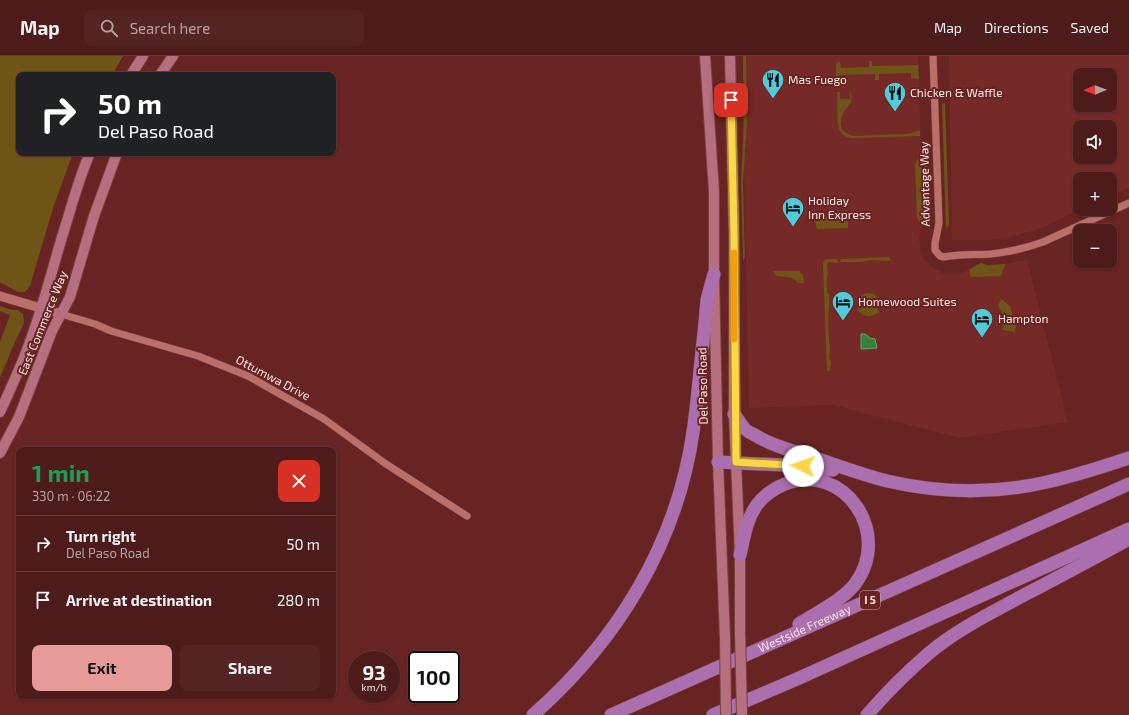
<!DOCTYPE html>
<meta charset="utf-8">
<style>
body{margin:0;font-family:"Exo 2",sans-serif;background:#542423;color:#f1f3f6;height:100vh;display:flex;flex-direction:column;font-size:15px;white-space:nowrap}
*{box-sizing:border-box;margin:0}
p{font-size:13px;color:#b3a1a2}
.icon{flex:none;width:22px;height:22px;fill:none;stroke:currentColor;stroke-width:2;stroke-linecap:round;stroke-linejoin:round}
.map{position:relative;flex:1;overflow:hidden}
.details{position:absolute;left:16px;top:391px;width:320px;height:252px;display:flex;flex-direction:column;background:#4d1b1a;border-radius:8px;box-shadow:0 1px 3px #0004,0 0 0 1px #643939}
.details>*{flex:none}
.top-card{position:absolute;left:16px;top:16px;width:320px;height:84px;border-radius:8px;box-shadow:0 1px 3px #0004,0 0 0 1px #643939;background:#202124;color:#fff;overflow:hidden}
.needle{width:26px;rotate:269deg}
.tools{position:absolute;left:1073px;top:12px;display:grid;gap:8px}
.tools a{display:grid;place-items:center;width:44px;height:44px;border-radius:8px;background:#4d1b1a;box-shadow:0 1px 3px #0004,0 0 0 1px #643939;font-size:20px}
.speed{position:absolute;left:348px;top:595px;display:flex;gap:8px;font-size:20px;font-weight:700;text-align:center}
.speed>*{display:grid;place-content:center;width:52px;height:52px;border-radius:50%;background:#4d1b1a;box-shadow:0 1px 3px #0004,0 0 0 1px #643939;line-height:1}
.speed small{font-size:10px;font-weight:400}
.speed .limit{border:2px solid #111;border-radius:6px;background:#fff;color:#111}
.pin{position:absolute;display:grid;place-items:center;width:34px;height:34px;color:#fff;margin:-17px;border-radius:8px;box-shadow:0 2px 6px #0006}
.me{position:absolute;width:44px;margin:-22px;rotate:273deg;stroke-linejoin:round;filter:drop-shadow(0 0 3px #0008)}
.turn{display:flex;align-items:center;gap:14px;height:84px;padding:0 16px;font-size:18px}
.turn .icon{width:52px;height:52px;stroke-width:2.5}
.turn b{display:block;font-size:28px;line-height:34px}
.round{display:grid;place-items:center;flex:none;width:42px;height:42px;border-radius:8px;background:#542423}
.headline{display:flex;align-items:center;justify-content:space-between;height:68px;padding:0 16px}
h1{font-size:24px;font-weight:700;line-height:30px;color:#1e9e55}
.button{display:flex;gap:8px;margin-top:auto;padding:8px 16px}
.button a{flex:1;height:46px;border-radius:8px;background:#e69b98;color:#111;font-size:16px;font-weight:700;line-height:46px;text-align:center}
.button a+a{background:#542423;color:#f1f3f6}
ul{padding:0;list-style:none}
li{display:flex;align-items:center;gap:12px;height:56px;padding:0 16px;border-top:1px solid #643939}
li div{flex:1}
li b{display:block;font-size:15px}
li em{font-style:normal}
header{display:flex;align-items:center;gap:24px;box-sizing:border-box;height:56px;padding:0 20px;background:#4d1b1a;border-bottom:1px solid #643939}
header strong{font-size:19px}
nav{display:flex;gap:22px;margin-inline-start:auto;font-size:14px}
.search{width:280px;height:36px;background:#542423;display:flex;align-items:center;gap:10px;box-sizing:border-box;padding:0 14px;border-radius:8px;color:#b3a1a2;font-size:15px}
.map>svg:first-child{display:block}
</style>
<header>
<strong>Map</strong>
<div class="search"><svg class="icon" aria-label="search" viewBox="0 0 24 24"><circle cx="10" cy="10" r="6"/><path d="M15 15l6 6"/></svg>Search here</div>
<nav><a>Map</a><a>Directions</a><a>Saved</a></nav>
</header>
<div class="map">
<svg width="1129" height="659" viewBox="0 0 1129 659">
<rect width="100%" height="100%" fill="#672422"/>
<g fill="#752a27" fill-rule="evenodd">
<path d="M743,0H918L923,156L927,162L921,173L919,183L921,195L925,205L934,213L945,218H960L977,208L992,210L1027,204L1068,366L960,382L833,349L749,352L743,63Z"/>
<path d="M949,0H1129V132L1110,140V123H1080V153H1082L1039,173L1006,182L987,184H952ZM1080,19H1110V49H1080ZM1080,71H1110V101H1080Z"/>
</g>
<g fill="#6e5517">
<path d="M0,0H123L112,19H19V97H73L53,152L30,230L25,236H18L0,226Z"/>
<path d="M743,0H746L747,65L743,126L745,201L743,205L741,126L744,63Z"/>
<path d="M869,5H872V10L918,9L919,23L911,22V17L879,18V24H875V18L839,19V24L836,25V8L838,6H840L841,12L869,11Z"/>
<path d="M837,36H840V43H850V36H851C852,39 852,43 851,46C849,50 845,53 843,57C838,69 841,76 853,80L908,78L920,74V80L853,82C848,82 843,80 840,75C836,68 838,45 837,36Z"/>
<path d="M945,47L949,168L946,173L942,48Z"/>
<path d="M921,98L923,155L928,162L923,171L917,162L915,108Z"/>
<path d="M924,104H927L929,159L925,153Z"/>
<path d="M825,160L829,162L834,160L839,163L845,160L848,161V172L817,173L814,161L819,163Z"/>
<path d="M889,201L891,205L872,204L862,206H840L841,203H842Z"/>
<path d="M826,203H837L838,207L829,206L827,209L828,218L827,223V236L829,239V247L828,267L830,293L829,302L831,306L830,315H827L823,208L824,205Z"/>
<path d="M981,207L987,209L1005,208L1001,220L971,221L969,214Z"/>
<path d="M773,215H799L803,219L804,227H798L793,222L777,220L775,219Z"/>
<path d="M867,237L874,238L878,241L876,248L879,256L872,260C855,262 851,242 867,237Z"/>
<path d="M1001,243L1010,250L1016,271L1015,276L1002,274L1004,262L998,249Z"/>
<path d="M0,250L12,254H17L23,258L24,267L14,288L0,322V286L10,259L0,255Z"/>
</g>
<path fill="#32823a" stroke="#70a06c" d="M861,278H865L870,282L875,283L877,292L861,293Z"/>
<g fill="none" stroke-linecap="round" stroke-linejoin="round">
<g stroke="#784041" stroke-width="8">
<g id="minor">
<path d="M933,0L939,167L935,187V194L940,200L944,201C960,198 976,199 991,198C1009,196 1026,192 1043,186L1129,147"/>
<path d="M61,258L95,268L111,275L198,300L248,320L324,363L386,408L467,460"/>
</g>
</g>
<g stroke="#784041" stroke-width="10">
<path id="tertiary" d="M0,240L61,258"/>
</g>
<g stroke="#784041" stroke-width="12">
<g id="secondary">
<path d="M705,0L714,135V218L718,406L725,581"/>
<path d="M730,0L734,177V358L740,499V575"/>
<path d="M131,19L143,0"/>
<path d="M160,19L173,0"/>
<path d="M0,356C10,334 20,313 28,291C42,255 51,218 62,181C71,153 78,124 90,97"/>
<path d="M0,397L19,361L52,275L70,241L94,160L117,97"/>
</g>
</g>
<g stroke="#784041" stroke-width="14">
<g id="motorway">
<path d="M734,358C738,363 741,369 745,373C747,375 750,377 753,378C772,390 794,395 815,402C839,410 863,419 887,425C939,437 995,438 1047,426C1075,420 1102,411 1129,402"/>
<path d="M718,406L803,410L833,414"/>
<path d="M740,499C744,482 746,465 756,450C763,440 773,433 785,428C844,405 893,477 855,528C843,544 816,557 799,568"/>
<path d="M533,659C617,585 677,488 693,376C698,343 700,310 704,277C705,266 706,255 707,244C709,235 712,226 714,218"/>
<path id="s1" d="M611,659L1129,428"/>
<path d="M713,659L797,623L1129,473"/>
<path d="M867,659C886,637 906,617 928,598C956,574 991,557 1024,539C1059,521 1094,502 1129,483"/>
</g>
</g>
<use href="#minor" stroke="#bb6f69" stroke-width="7"/>
<use href="#tertiary" stroke="#bb6f69" stroke-width="9"/>
<use href="#secondary" stroke="#b66f7e" stroke-width="10"/>
<use href="#motorway" stroke="#ab6eae" stroke-width="13"/>
<g stroke="#784041" stroke-width="12" stroke-linecap="butt">
<g id="secondary-bridge">
<path d="M740,575L742,659"/>
<path d="M725,581L726,659"/>
</g>
</g>
<use href="#secondary-bridge" stroke="#b66f7e" stroke-width="10"/>
</g>
<g fill="none" stroke-linecap="round" stroke-linejoin="round">
<g stroke="#a68a30" stroke-width="10">
<path id="route" d="M731,44L734,177L736,406L803,410"/>
</g>
<use href="#route" stroke="#ffd54a" stroke-width="7"/>
<path stroke="#f59e0b" stroke-width="7" d="M734,197V283"/>
</g>
<defs>
<g id="restaurant-pin" transform="scale(1.15)"><path d="M0 17L-7.5 6A9.5 9.5 0 1 1 7.5 6Z" fill="#52cbd8" stroke="#672422"/><path d="M-5-6h1v4h1v-4h1v4h1v-4h1v5L-1.5 .5V6h-2V.5L-5-1ZM5-6V6H3V1.5H1.5Q1.5-4 5-6Z" fill="#111"/></g>
<g id="hotel-pin" transform="scale(1.15)"><path d="M0 17L-7.5 6A9.5 9.5 0 1 1 7.5 6Z" fill="#52cbd8" stroke="#672422"/><path d="M-6-4.5h1.5V1H6V5H4.5V3h-9V5H-6ZM-4 0a1.8 1.8 0 1 1 3.6 0ZM.5 0V-2.5h3Q6-2.5 6 0Z" fill="#111"/></g>
</defs>
<g fill-rule="evenodd">
<use href="#restaurant-pin" x="773" y="24"/>
<use href="#restaurant-pin" x="895" y="37"/>
<use href="#hotel-pin" x="793" y="152"/>
<use href="#hotel-pin" x="843" y="246"/>
<use href="#hotel-pin" x="982" y="263"/>
</g>
<g text-anchor="middle" stroke-width="4" stroke-linejoin="round" paint-order="stroke">
<rect fill="#672422" stroke="#d1aba8" stroke-width="1" x="860" y="535" width="20" height="18" rx="3"/>
<g font-size="11" font-weight="bold" fill="#ffe5e2">
<text x="870" y="548">I 5</text>
</g>
<g font-size="12" fill="#ffe5e2" stroke="#672422" text-anchor="start">
<text x="788" y="28">Mas Fuego</text>
<text x="910" y="41">Chicken &amp; Waffle</text>
<text x="808" y="149">Holiday<tspan x="808" dy="14">Inn Express</tspan></text>
<text x="858" y="250">Homewood Suites</text>
<text x="998" y="267">Hampton</text>
</g>
<g font-size="12" fill="#ffe5e2" stroke="#672422">
<text transform="translate(925 128) rotate(-91)" y="4">Advantage Way</text>
<text transform="translate(43 267) rotate(-68)" y="4">East Commerce Way</text>
<text transform="translate(273 322) rotate(28)" y="4">Ottumwa Drive</text>
<text transform="translate(703 330) rotate(-91)" y="4">Del Paso Road</text>
<text dy="4" stroke="none"><textPath href="#s1" startOffset="212">Westside Freeway</textPath></text>
</g>
</g>
</svg>
<div class="tools">
<a><svg class="needle" viewBox="-14 -14 28 28"><path d="M0-13l5 13h-10z" fill="#e53935"/><path d="M0 13l5-13h-10z" fill="#b3a1a2"/></svg></a>
<a><svg class="icon" aria-label="sound" viewBox="0 0 24 24"><path d="M4 9h4l5-4v14l-5-4H4zM17 9q2 3 0 6"/></svg></a>
<a>+</a>
<a>−</a>
</div>
<div class="speed"><div>93<small>km/h</small></div><div class="limit">100</div></div>
<div class="pin" style="left:731px;top:44px;background:#d93025"><svg class="icon" aria-label="arrive" viewBox="0 0 24 24"><path d="M6 21V4h12l-3 4 3 4H6"/></svg></div>
<svg class="me" style="left:803px;top:410px" viewBox="-20 -20 40 40"><circle r="19" fill="#fff"/><path d="M0-13L10 11 0 6-10 11z" fill="#ffd54a"/></svg>
<div class="top-card">
<div class="turn"><svg class="icon" aria-label="right" viewBox="0 0 24 24"><path d="M7 20v-9h11M14 6l5 5-5 5"/></svg><div><b>50 m</b>Del Paso Road</div></div>
</div>
<section class="details">
<div class="headline"><div><h1>1 min</h1><p>330 m · 06:22</p></div><a class="round" style="background:#d93025;color:#fff"><svg class="icon" aria-label="close" viewBox="0 0 24 24"><path d="M6 6l12 12M18 6L6 18"/></svg></a></div>
<ul>
<li><svg class="icon" aria-label="right" viewBox="0 0 24 24"><path d="M7 20v-9h11M14 6l5 5-5 5"/></svg><div><b>Turn right</b><p>Del Paso Road</p></div><em>50 m</em></li>
<li><svg class="icon" aria-label="arrive" viewBox="0 0 24 24"><path d="M6 21V4h12l-3 4 3 4H6"/></svg><div><b>Arrive at destination</b></div><em>280 m</em></li>
</ul>
<div class="button"><a>Exit</a><a>Share</a></div>
</section>
</div>
